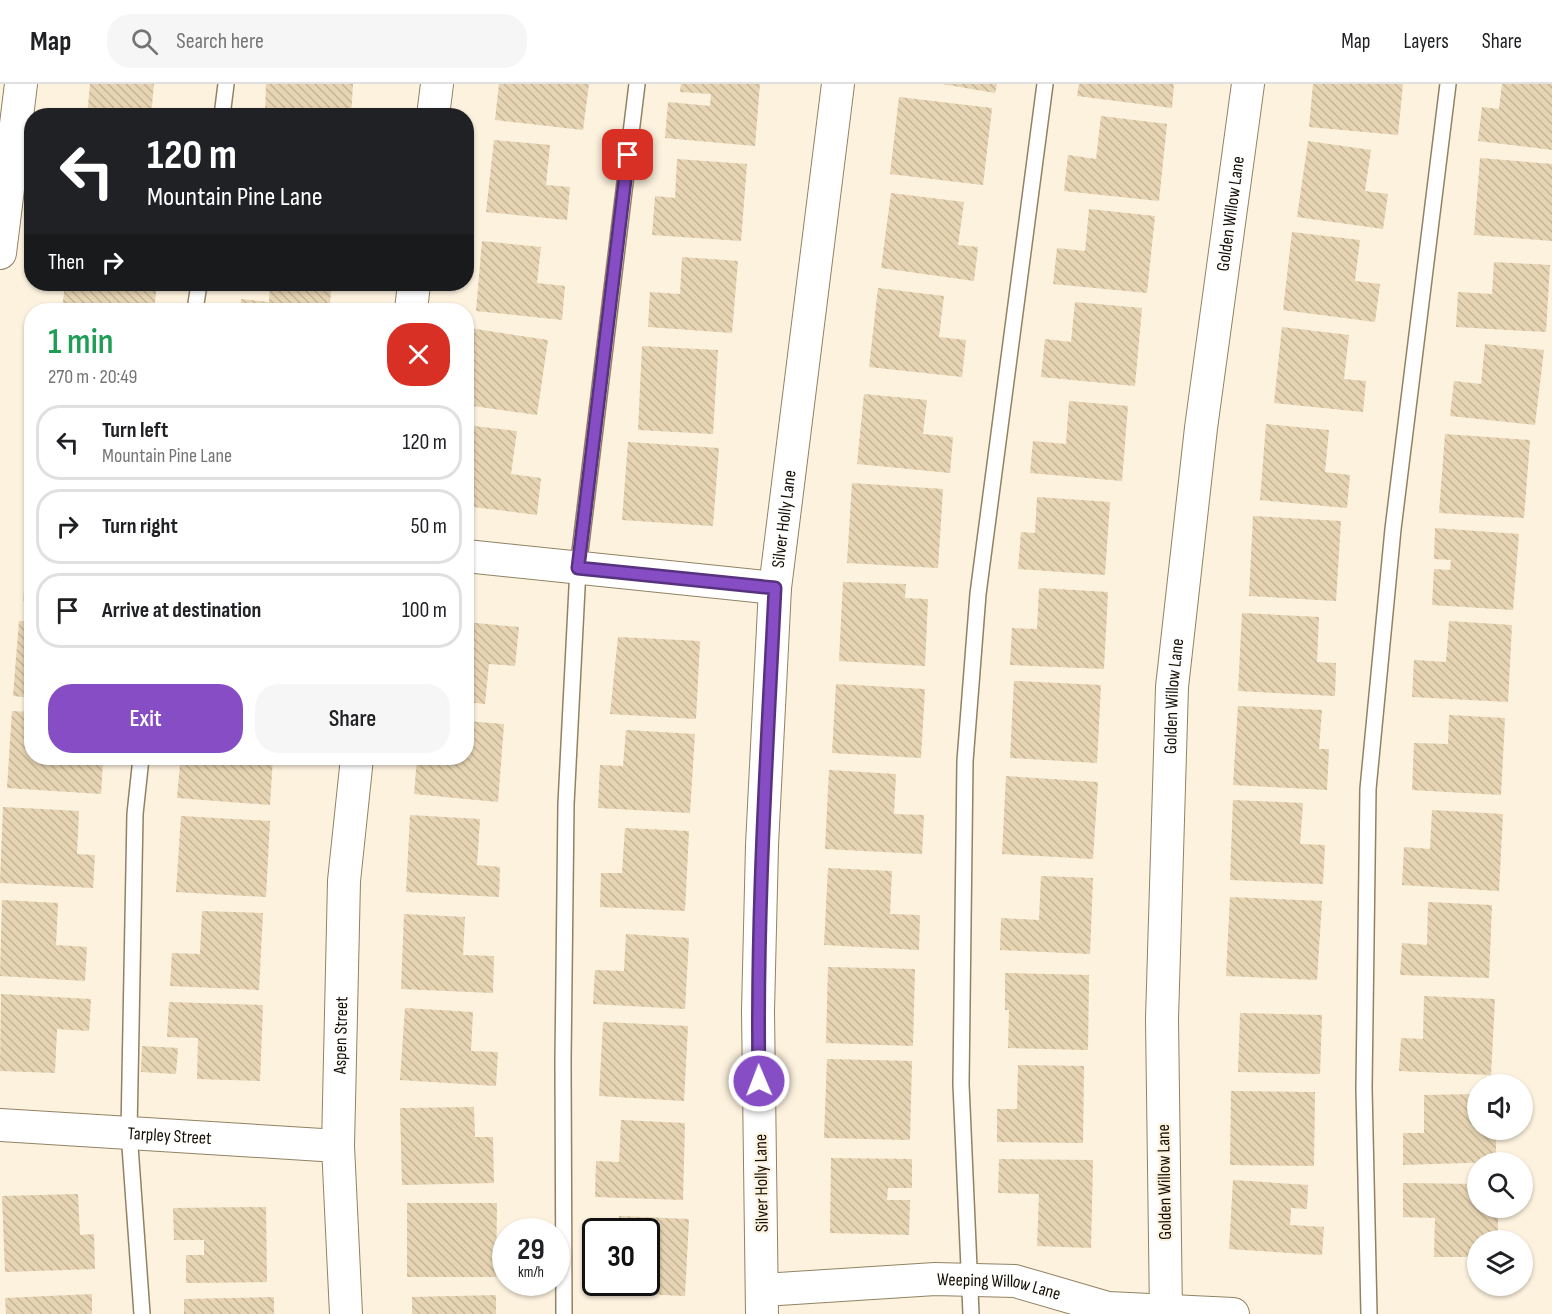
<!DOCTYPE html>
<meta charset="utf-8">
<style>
body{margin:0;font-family:"Sofia Sans Condensed",sans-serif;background:#f6f6f6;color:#202124;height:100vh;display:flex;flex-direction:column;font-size:22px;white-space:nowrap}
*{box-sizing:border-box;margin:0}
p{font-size:20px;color:#757577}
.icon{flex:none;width:33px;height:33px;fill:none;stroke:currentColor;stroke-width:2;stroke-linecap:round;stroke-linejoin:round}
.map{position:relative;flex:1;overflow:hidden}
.sheet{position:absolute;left:24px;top:219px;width:450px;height:462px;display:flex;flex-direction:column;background:#fff;border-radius:24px;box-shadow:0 2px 4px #0004}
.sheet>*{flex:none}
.banner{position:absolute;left:24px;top:24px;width:450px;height:183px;border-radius:24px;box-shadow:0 2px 4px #0004;background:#202124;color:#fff;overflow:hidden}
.tools{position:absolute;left:1467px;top:990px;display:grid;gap:12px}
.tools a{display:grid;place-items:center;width:66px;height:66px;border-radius:50%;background:#fff;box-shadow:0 2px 4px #0004;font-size:30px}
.speed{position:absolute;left:492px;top:1134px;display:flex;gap:12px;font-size:30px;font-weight:700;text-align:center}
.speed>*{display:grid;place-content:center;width:78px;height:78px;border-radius:50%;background:#fff;box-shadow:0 2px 4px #0004;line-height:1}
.speed small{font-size:15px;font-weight:400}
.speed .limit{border:3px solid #111;border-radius:9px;background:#fff;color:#111}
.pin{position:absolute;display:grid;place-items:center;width:51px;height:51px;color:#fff;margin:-26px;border-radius:12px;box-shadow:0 3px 9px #0006}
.me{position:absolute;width:66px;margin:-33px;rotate:359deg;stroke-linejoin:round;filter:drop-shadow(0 0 4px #0008)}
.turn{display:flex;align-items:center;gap:21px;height:126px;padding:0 24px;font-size:27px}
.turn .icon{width:78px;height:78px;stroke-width:2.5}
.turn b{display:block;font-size:42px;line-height:51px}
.then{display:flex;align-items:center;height:57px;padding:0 24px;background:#0003;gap:12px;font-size:22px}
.round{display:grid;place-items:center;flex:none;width:63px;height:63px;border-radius:24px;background:#f6f6f6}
.overview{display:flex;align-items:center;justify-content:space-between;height:102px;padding:0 24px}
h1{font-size:36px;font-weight:600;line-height:45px;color:#1e9e55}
.cta{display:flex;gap:12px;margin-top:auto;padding:12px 24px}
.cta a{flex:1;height:69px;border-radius:24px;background:#864dc4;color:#fff;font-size:24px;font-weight:600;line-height:69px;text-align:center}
.cta a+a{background:#f6f6f6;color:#202124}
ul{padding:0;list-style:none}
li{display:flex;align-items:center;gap:18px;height:75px;margin:0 12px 9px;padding:0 12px;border:3px solid #e0e0e0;border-radius:24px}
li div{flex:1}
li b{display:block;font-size:22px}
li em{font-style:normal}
header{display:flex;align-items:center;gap:36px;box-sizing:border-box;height:84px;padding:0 30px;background:#fff;border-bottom:2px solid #e0e0e0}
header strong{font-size:28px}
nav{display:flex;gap:33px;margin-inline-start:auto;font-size:21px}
.search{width:420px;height:54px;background:#f6f6f6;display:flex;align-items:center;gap:15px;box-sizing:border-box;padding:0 21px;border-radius:24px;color:#757577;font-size:22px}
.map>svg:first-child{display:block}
</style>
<header>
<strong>Map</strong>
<div class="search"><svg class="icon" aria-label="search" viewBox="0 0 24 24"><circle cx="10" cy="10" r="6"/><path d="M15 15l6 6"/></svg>Search here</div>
<nav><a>Map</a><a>Layers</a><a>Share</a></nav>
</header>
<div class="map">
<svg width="1552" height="1230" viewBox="0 0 1552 1230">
<defs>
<pattern id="building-back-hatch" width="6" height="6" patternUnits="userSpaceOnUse" patternTransform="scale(1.5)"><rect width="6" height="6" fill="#e6d4b3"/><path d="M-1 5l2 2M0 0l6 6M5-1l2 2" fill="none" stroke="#c4b598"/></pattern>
</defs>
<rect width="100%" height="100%" fill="#fdf2de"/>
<g fill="url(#building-back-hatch)">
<path d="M90,0H154L151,32H87Z"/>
<path d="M266,0H353L351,32H265Z"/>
<path d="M499,0H589L583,46L495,36Z"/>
<path d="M681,0H760L755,62L665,54L668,18L710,22L711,10L680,8Z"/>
<path d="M942,0H997L995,9Z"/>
<path d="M1079,0H1174L1172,24L1077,12Z"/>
<path d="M1313,0H1403L1398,51L1309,43Z"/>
<path d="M1502,0H1552V66L1478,57L1482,23L1499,25Z"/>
<path d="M899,13L992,24L983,101L890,90Z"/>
<path d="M1101,32L1167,40L1159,117L1064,107L1068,71L1096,75Z"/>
<path d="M494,56L550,61L546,101L570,103L567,136L486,128Z"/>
<path d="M1308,57L1371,66L1365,107L1388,110L1383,145L1297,133Z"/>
<path d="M1480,74L1552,80V157L1474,151Z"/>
<path d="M677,75L747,80L741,157L652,151L655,112L675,114Z"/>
<path d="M891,109L964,118L958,161L978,163L974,197L881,184Z"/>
<path d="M1089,125L1155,132L1147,209L1053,200L1057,164L1085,167Z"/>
<path d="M1292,148L1360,156L1355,197L1380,200L1375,238L1283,226Z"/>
<path d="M482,157L541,163L537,199L565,202L562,236L476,227Z"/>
<path d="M682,173L738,177L732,249L648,243L650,208L680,210Z"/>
<path d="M1494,178L1550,181L1546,248L1456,243L1458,208L1492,210Z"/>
<path d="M65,200H157L154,226H62Z"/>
<path d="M270,200H332L329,226H240L241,215L269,218Z"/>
<path d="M878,204L944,212L939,253L966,256L962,293L869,283Z"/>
<path d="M1075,218L1142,224L1135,302L1041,293L1045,255L1071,258Z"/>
<path d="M1282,243L1349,251L1344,295L1366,297L1363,328L1274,319Z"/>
<path d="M469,244L548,256L537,331L466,321Z"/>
<path d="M1485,260L1544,266L1535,341L1450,332L1454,297L1481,300Z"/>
<path d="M642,262L718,266L713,350L638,346Z"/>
<path d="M864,310L927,316L923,350L953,353L950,389L857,380Z"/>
<path d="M1069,317L1128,322L1122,397L1030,389L1033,357L1066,360Z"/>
<path d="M1266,340L1329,346L1325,388L1350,391L1347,424L1260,416Z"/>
<path d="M466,341L517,347L511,390L541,394L537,431L466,422Z"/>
<path d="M1445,350L1530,356L1524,434L1439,429Z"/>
<path d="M628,358L719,364L713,442L622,436Z"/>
<path d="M852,399L943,405L938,484L847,479Z"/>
<path d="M1037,413L1110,418L1105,491L1018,485L1021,448L1035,449Z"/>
<path d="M1253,432L1341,437L1336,517L1249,512Z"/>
<path d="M1435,444L1519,450L1513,526L1432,521L1434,485L1450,486L1451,476L1434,475Z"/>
<path d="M30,452H32V518L23,517Z"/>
<path d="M843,498L906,500L905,514L928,515L925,582L839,577Z"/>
<path d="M1039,504L1108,508L1104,585L1010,581L1012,544L1037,545Z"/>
<path d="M1242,529L1319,533L1317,578L1336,579L1335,612L1238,607Z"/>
<path d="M19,537L32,538V614L13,612Z"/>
<path d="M1449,537L1512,541L1508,618L1412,613L1414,576L1446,578Z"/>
<path d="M466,538L519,543L515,582L489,580L485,620L466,618Z"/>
<path d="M618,553L700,557L696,635L610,630Z"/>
<path d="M1014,597L1101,601L1097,679L1010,674Z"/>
<path d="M836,600L925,605L921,674L832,669Z"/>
<path d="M1238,622L1322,626L1319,665H1329L1327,706L1233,701Z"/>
<path d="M12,627L32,628V674L103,677L101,710L7,704Z"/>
<path d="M1449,631L1505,634L1501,711L1412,706L1414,659L1448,660Z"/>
<path d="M466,637L504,640L498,718L414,710L417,674H466Z"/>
<path d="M626,646L695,650L690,729L598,724L600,681L623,682Z"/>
<path d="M192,674H273L270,721L177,714L180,680H192Z"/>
<path d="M829,686L896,690L894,730L924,731L922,770L825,765Z"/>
<path d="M1006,692L1098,698L1093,775L1002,770Z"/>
<path d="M1233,716L1303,719L1300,760L1325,761L1323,800L1230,796Z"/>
<path d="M3,723L79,727L77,770L95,771L93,804L0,799Z"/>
<path d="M1432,726L1503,730L1499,807L1402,801L1404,763L1430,765Z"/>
<path d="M410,731L480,735L477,781L500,783L499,813L406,808Z"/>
<path d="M181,732L270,737L266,813L176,808Z"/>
<path d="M625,744L689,747L685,827L600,823L601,789H622Z"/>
<path d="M828,784L892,787L890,830L920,831L919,866L824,861Z"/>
<path d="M1041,792L1093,794L1090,870L1000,866L1001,834L1039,836Z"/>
<path d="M1230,813L1322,817L1317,896L1226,892Z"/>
<path d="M2,816L58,819L56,861L87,863L85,897L0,892Z"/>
<path d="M1428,818L1492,821L1489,894L1400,891L1402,859L1427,861Z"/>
<path d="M202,827L263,829L259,906L170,902L172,869L200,870Z"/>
<path d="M404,830L465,833L463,871L494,872L493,909L401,905Z"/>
<path d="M626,850L689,854L685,925L593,920L595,886L624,887Z"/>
<path d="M828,883L915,885L913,962L826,959Z"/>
<path d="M1005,889L1089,891L1088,966L1008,964L1009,926H1005Z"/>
<path d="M1,910L91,915L89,947L57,945L55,989L0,987Z"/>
<path d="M1424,912L1495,915L1491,991L1399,987L1401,954L1423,955Z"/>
<path d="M169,918L263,921L260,997L197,995L198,954L167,953Z"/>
<path d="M405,924L473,928L471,967L498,968L496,1002L400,996Z"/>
<path d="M1240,929L1322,931L1320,990L1238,988Z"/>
<path d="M603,938L688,942L684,1017L599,1012Z"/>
<path d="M142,962L178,964L176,990L141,988Z"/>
<path d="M827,975L912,977L910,1056L824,1054Z"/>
<path d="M1018,981L1084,982L1083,1059L997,1058V1025H1017Z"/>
<path d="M1231,1007L1315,1008L1314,1082L1230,1081Z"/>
<path d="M1478,1010V1046H1496V1078L1403,1081V1049H1424V1011Z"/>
<path d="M474,1023L475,1053H493L494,1099L402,1101L400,1024Z"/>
<path d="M621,1036L685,1039L683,1116L595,1113L596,1077L619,1078Z"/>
<path d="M831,1074L912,1075V1104H888L887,1116H910L909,1151L830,1149Z"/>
<path d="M999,1075L1093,1076L1091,1164L1037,1162L1039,1110L998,1109Z"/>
<path d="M1233,1096L1308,1101L1307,1125L1291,1124L1290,1141L1324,1143L1322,1171L1229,1165Z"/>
<path d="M1403,1099L1478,1100V1124H1498V1156H1478V1173H1434L1435,1134L1403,1133Z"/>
<path d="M78,1110L80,1151L94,1150L95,1185L5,1188L2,1112Z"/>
<path d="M407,1119H497L496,1193H407Z"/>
<path d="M266,1123L267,1198L186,1199V1171H204V1156H174L173,1124Z"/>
<path d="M619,1132L689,1135L685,1212L595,1208L596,1198H646V1148H619Z"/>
<path d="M92,1210V1230H6L5,1214Z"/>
<path d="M496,1211V1230H412V1213Z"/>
<path d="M274,1213V1230H184V1215Z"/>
</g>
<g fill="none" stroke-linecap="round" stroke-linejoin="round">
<g stroke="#928263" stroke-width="18">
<g id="service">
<path d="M222,32L226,0"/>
<path d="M195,226L199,200"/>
<path d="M141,674L135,730L129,1048L142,1230"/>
<path d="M564,1230L563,977L566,720L578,484L637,0"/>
<path d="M971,1230L961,1000L965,677L978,510L1045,0"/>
<path d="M1369,1230L1364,1004L1368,705L1393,445L1448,0"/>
</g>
</g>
<g stroke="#928263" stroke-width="34">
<g id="minor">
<path d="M433,32L437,0"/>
<path d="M0,169L21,0"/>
<path d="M411,226L414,200"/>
<path d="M466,472L775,504"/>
<path id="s1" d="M0,1041L338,1062"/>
<path id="s2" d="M763,1206L935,1195L1015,1197L1108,1224L1233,1230"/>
<path id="s3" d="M346,1230L338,1062L344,797L357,674"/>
<path id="s4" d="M762,1230L758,927L762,761L775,504L838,0"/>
<path id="s5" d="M1166,1230L1162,935L1172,603L1201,344L1248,0"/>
</g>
</g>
<use href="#service" stroke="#fff" stroke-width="15"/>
<use href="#minor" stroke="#fff" stroke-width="32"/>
</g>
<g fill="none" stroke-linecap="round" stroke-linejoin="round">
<g stroke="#57327f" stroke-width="15">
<path id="route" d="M628,71L578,484L775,504C767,668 756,833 759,997"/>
</g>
<use href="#route" stroke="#864dc4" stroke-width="10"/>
</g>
<g text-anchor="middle" stroke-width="4.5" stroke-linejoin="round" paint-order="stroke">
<g font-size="18" fill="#140e04" stroke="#fdf2de">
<text dy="6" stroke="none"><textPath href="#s5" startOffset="1104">Golden Willow Lane</textPath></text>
<text dy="6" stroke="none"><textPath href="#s4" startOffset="796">Silver Holly Lane</textPath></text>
<text dy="6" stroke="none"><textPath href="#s5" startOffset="618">Golden Willow Lane</textPath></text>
<text dy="6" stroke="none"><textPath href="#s3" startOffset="279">Aspen Street</textPath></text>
<text dy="6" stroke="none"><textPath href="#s1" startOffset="170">Tarpley Street</textPath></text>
<text transform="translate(1164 1098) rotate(-91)" y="6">Golden Willow Lane</text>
<text transform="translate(761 1099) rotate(-91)" y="6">Silver Holly Lane</text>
<text dy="6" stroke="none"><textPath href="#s2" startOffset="237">Weeping Willow Lane</textPath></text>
</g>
</g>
</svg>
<div class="tools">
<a><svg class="icon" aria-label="sound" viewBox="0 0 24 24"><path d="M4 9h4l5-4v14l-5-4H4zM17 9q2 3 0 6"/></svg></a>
<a><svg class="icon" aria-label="search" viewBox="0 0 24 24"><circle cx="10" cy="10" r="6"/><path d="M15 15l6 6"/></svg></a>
<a><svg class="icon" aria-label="layers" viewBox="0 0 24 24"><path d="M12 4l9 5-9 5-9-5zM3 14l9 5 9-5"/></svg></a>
</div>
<div class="speed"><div>29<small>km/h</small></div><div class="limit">30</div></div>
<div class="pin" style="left:628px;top:71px;background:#d93025"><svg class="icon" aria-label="arrive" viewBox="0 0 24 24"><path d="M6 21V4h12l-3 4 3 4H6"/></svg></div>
<svg class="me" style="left:759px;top:997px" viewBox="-20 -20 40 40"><circle r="17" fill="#864dc4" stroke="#fff" stroke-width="3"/><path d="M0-11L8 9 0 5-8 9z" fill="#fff"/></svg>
<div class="banner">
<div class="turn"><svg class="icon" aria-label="left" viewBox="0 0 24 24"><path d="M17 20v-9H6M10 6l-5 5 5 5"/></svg><div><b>120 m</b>Mountain Pine Lane</div></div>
<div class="then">Then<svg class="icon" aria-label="right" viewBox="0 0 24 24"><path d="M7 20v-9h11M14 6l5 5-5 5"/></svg></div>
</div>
<section class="sheet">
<div class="overview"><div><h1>1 min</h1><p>270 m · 20:49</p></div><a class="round" style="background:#d93025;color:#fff"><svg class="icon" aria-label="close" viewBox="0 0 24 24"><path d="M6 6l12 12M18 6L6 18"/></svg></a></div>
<ul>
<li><svg class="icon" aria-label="left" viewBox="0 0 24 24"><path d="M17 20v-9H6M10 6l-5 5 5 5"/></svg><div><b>Turn left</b><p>Mountain Pine Lane</p></div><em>120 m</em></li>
<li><svg class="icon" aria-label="right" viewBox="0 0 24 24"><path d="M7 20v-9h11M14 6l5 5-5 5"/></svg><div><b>Turn right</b></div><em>50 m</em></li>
<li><svg class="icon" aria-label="arrive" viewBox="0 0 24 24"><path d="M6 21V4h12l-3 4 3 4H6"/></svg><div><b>Arrive at destination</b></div><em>100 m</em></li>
</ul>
<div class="cta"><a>Exit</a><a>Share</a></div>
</section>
</div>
